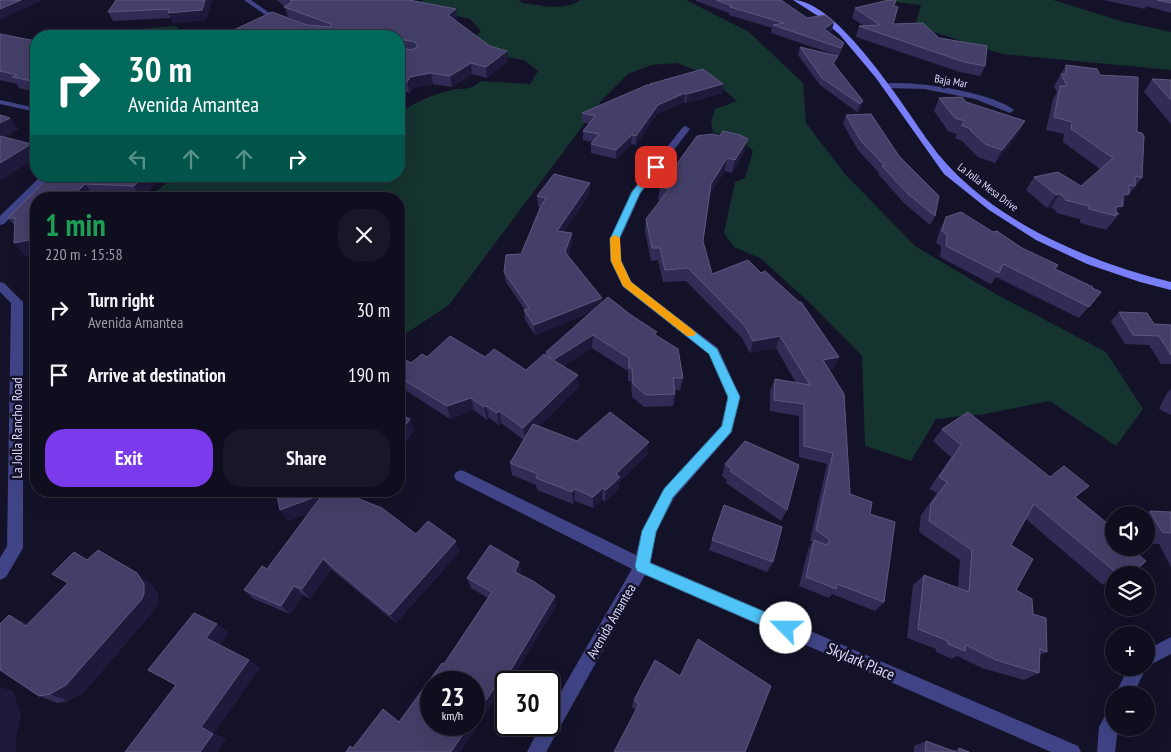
<!DOCTYPE html>
<meta charset="utf-8">
<style>
body{margin:0;font-family:"PT Sans Narrow",sans-serif;background:#181728;color:#f1f3f6;height:100vh;display:flex;flex-direction:column;font-size:19px;white-space:nowrap}
*{box-sizing:border-box;margin:0}
p{font-size:16px;color:#9b9ca4}
.icon{flex:none;width:28px;height:28px;fill:none;stroke:currentColor;stroke-width:2;stroke-linecap:round;stroke-linejoin:round}
.map{position:relative;flex:1;overflow:hidden}
.panel{position:absolute;left:30px;top:192px;width:375px;height:305px;display:flex;flex-direction:column;background:#0f0e1f;border-radius:20px;box-shadow:0 5px 20px #0002,0 0 0 1px #2f2e3d}
.panel>*{flex:none}
.guide{position:absolute;left:30px;top:30px;width:375px;height:152px;border-radius:20px;box-shadow:0 5px 20px #0002,0 0 0 1px #2f2e3d;background:#00695c;color:#fff;overflow:hidden}
.buttons{position:absolute;left:1105px;top:506px;display:grid;gap:10px}
.buttons a{display:grid;place-items:center;width:50px;height:50px;border-radius:50%;background:#0f0e1f;box-shadow:0 5px 20px #0002,0 0 0 1px #2f2e3d;font-size:25px}
.speed{position:absolute;left:420px;top:671px;display:flex;gap:10px;font-size:25px;font-weight:700;text-align:center}
.speed>*{display:grid;place-content:center;width:65px;height:65px;border-radius:50%;background:#0f0e1f;box-shadow:0 5px 20px #0002,0 0 0 1px #2f2e3d;line-height:1}
.speed small{font-size:12px;font-weight:400}
.speed .limit{border:2px solid #111;border-radius:8px;background:#fff;color:#111}
.pin{position:absolute;display:grid;place-items:center;width:42px;height:42px;color:#fff;margin:-21px;border-radius:10px;box-shadow:0 2px 8px #0006}
.me{position:absolute;width:55px;margin:-28px;rotate:293deg;stroke-linejoin:round;filter:drop-shadow(0 0 4px #0008)}
.turn{display:flex;align-items:center;gap:18px;height:105px;padding:0 15px;font-size:22px}
.turn .icon{width:65px;height:65px;stroke-width:2.5}
.turn b{display:block;font-size:35px;line-height:42px}
.lanes{display:flex;align-items:center;height:48px;padding:0 15px;background:#0003;justify-content:center;gap:25px;direction:ltr}
.lanes .off{opacity:.35}
.round{display:grid;place-items:center;flex:none;width:52px;height:52px;border-radius:20px;background:#181728}
.headline{display:flex;align-items:center;justify-content:space-between;height:85px;padding:0 15px}
h1{font-size:30px;font-weight:600;line-height:38px;color:#1e9e55}
.button{display:flex;gap:10px;margin-top:auto;padding:10px 15px}
.button a{flex:1;height:58px;border-radius:20px;background:#7c3aed;color:#fff;font-size:20px;font-weight:600;line-height:58px;text-align:center}
.button a+a{background:#181728;color:#f1f3f6}
ul{padding:0;list-style:none}
li{display:flex;align-items:center;gap:15px;height:65px;padding:0 15px}
li div{flex:1}
li b{display:block;font-size:19px}
li em{font-style:normal}
.map>svg:first-child{display:block}
</style>
<div class="map">
<svg width="1171" height="752" viewBox="0 0 1171 752">
<rect width="100%" height="100%" fill="#141229"/>
<g fill="#15332f">
<path d="M424,0H519L522,3C540,5 565,12 580,0H686L749,32L803,83L806,123L845,174L915,246L994,293L1106,352L1143,409L1116,446L1050,401L985,414L936,419L911,461L865,446L862,356L810,303L760,258L734,247L724,233L735,182L745,178L753,151L745,144L713,132L711,122L715,109L737,101L705,74L677,63L651,65L628,74L602,100L449,305L399,338V199H146L176,176H399V114C413,103 431,95 448,91C464,86 466,93 481,81L530,84L538,71L524,60L490,54L468,45L481,31L470,19L412,5Z"/>
<path d="M880,0H1053L1121,21L1171,32V70L1003,54L921,28L916,23L921,5Z"/>
<path d="M176,26L186,36H74L75,34Z"/>
</g>
<g fill="none" stroke-linecap="round" stroke-linejoin="round">
<g fill="#404385" fill-rule="evenodd">
<path d="M244,0H251L268,12L287,20L284,22L264,14Z"/>
<path d="M882,84C909,79 993,92 1014,110L1010,113L975,99L924,89L885,88L881,86Z"/>
<path d="M0,100L36,108V112L0,104Z"/>
<path d="M686,126L690,129L641,193L620,239L621,261L631,282L718,348L740,397L732,432L674,498L656,532L650,562L1078,746L1081,752H1051L645,575L546,752H527L541,725H549V712L632,569L456,480L454,476L456,472L461,470L466,472L636,555L642,531L664,488L721,426L728,397L709,354L623,287L611,261L610,239L631,192L683,127Z"/>
<path d="M41,176H52L4,224L0,225V216Z"/>
<path d="M0,282L4,283L23,302V548L6,577L0,580V558L7,546L11,303L0,292Z"/>
<path d="M1171,637V654L1146,667V650Z"/>
<path d="M1128,668H1146L1133,695H1115Z"/>
<path d="M1114,707V728H1118L1115,752H1097L1099,727L1108,710Z"/>
</g>
<path fill="#787ff8" fill-rule="evenodd" d="M793,0C837,0 905,108 929,142C982,217 1084,261 1171,282V290L1140,282L1087,264L1036,240L989,210L944,174L876,78L840,35L818,16Z"/>
</g>
<g fill="#312c56">
<path d="M212,0L206,20L173,23L171,18L113,21L108,12Z"/>
<path d="M277,0H409L457,20L455,21L508,61L487,78L472,74L452,87L433,84L413,88L410,93L399,90V36L308,25L288,17L285,7Z"/>
<path d="M696,0H781L807,18L832,30L829,33L844,43L841,51L839,56L771,33L772,28L729,15V13L696,1Z"/>
<path d="M1103,0H1171V13L1146,6L1145,9Z"/>
<path d="M855,8L893,24L939,38L985,66L980,76L960,72L856,37L859,26H864L852,18Z"/>
<path d="M0,34L36,41V92L19,88L17,84L0,80Z"/>
<path d="M800,47L838,56L835,65L863,101L861,109L857,112L820,85L798,55Z"/>
<path d="M1066,65L1100,75L1137,132L1142,178L1123,202L1117,213L1119,214L1106,230L1080,223V219L1056,213L1057,212L1051,207L1047,208L1026,190L1034,177L1081,186L1100,169L1063,142L1064,134L1046,130L1053,99L1057,92L1054,86Z"/>
<path d="M1152,79L1171,80V124L1144,92Z"/>
<path d="M650,84L722,93L686,103L684,102L657,114L636,145L631,144L616,159L591,153V144L593,142L583,140V131L589,124L582,122V113L650,85Z"/>
<path d="M939,98L966,102L1025,121L1018,134L995,163L978,157L964,143V142L955,138L957,134L948,131L934,111Z"/>
<path d="M846,115L935,216L930,225L904,203L879,175V173L858,150L843,124Z"/>
<path d="M745,151L732,173L725,171L709,195L703,241L712,274L839,357L833,369L829,370L850,494L870,514L884,602L875,611L832,594L829,598L799,586L808,550L812,542L810,540L827,464L799,457V416L770,411V391L775,379L796,383L776,348L750,353L742,338L686,281L663,282L658,260L651,261L645,231L646,219L661,200L658,199L660,187Z"/>
<path d="M50,176H161L142,199L94,196L25,256L15,226L8,218Z"/>
<path d="M590,193L564,232L572,233V243L568,255L602,303L656,335L683,378L680,390H674L675,394L673,406L644,407L632,397L631,381H628V371L592,348L563,366L578,388L539,426L577,441L648,454L619,482V488L605,502L602,499L593,508L575,501L573,504L537,490L536,485L512,475L510,463L524,440L501,423L499,425L489,418L487,420L474,410L450,419L399,386V356L411,363L427,357H485L526,370L546,356V352L591,312L535,335L525,320L524,309L506,282L504,272L521,254L540,207H538L537,196Z"/>
<path d="M946,217L993,232L1022,248L1056,269L1101,292L1079,318L996,277L991,284L940,257L941,246L936,243L940,229Z"/>
<path d="M1119,312L1154,324L1171,325V364H1161L1149,345L1125,344L1111,321Z"/>
<path d="M1171,389V415L1159,409L1167,393Z"/>
<path d="M942,429L1050,477L1076,497L1113,528L1110,530L1131,575H1114V586L1110,588L1105,583L1103,585L1026,519L1011,545L1016,590L1033,614L1047,652L1040,655L1039,673L1024,680L982,668L957,656L952,659L936,652V649L907,638L913,585L924,575L958,588L960,560L919,532L921,515L937,493L929,489L951,457L933,441Z"/>
<path d="M725,464L787,510L781,521L726,483L727,480L722,476Z"/>
<path d="M276,491L416,534L460,551L396,623L331,569L310,599L303,595L290,614L254,599L244,590L267,569L309,513L288,521Z"/>
<path d="M724,505L773,562L767,572L709,550Z"/>
<path d="M1150,511L1171,512V567L1159,544L1146,543V515H1144Z"/>
<path d="M87,560L150,583L158,593V603L155,609L84,692L68,701L57,703L39,696L9,615L27,624L68,583Z"/>
<path d="M519,562L521,572L520,574L556,606L510,682H506V690L502,688L460,752H346L399,722L444,664L488,598L471,588L467,578Z"/>
<path d="M634,700L745,752L636,710L632,707Z"/>
<path d="M926,741L953,751L959,748L969,752H914V746Z"/>
</g>
<g fill="#1e1a3c">
<path d="M21,0H43L0,20V9Z"/>
<path d="M205,0H212L206,20L173,23L168,13Z"/>
<path d="M456,9L457,20L449,26L448,15Z"/>
<path d="M834,22L832,30L822,38L824,29Z"/>
<path d="M507,51L508,61L487,78L486,67Z"/>
<path d="M838,56L836,63L831,70L833,63Z"/>
<path d="M471,63L472,74L452,87L450,76Z"/>
<path d="M431,73L433,84L413,88L410,93L407,82L410,77Z"/>
<path d="M723,84L722,93L686,103L687,94Z"/>
<path d="M685,93L684,102L657,114L636,145V136L658,105Z"/>
<path d="M863,101L861,109L857,112L860,104Z"/>
<path d="M10,118L19,129L0,141V123Z"/>
<path d="M1025,121L1018,134L995,163L1002,150Z"/>
<path d="M632,135L631,144L616,159V150Z"/>
<path d="M748,139L745,151L732,173L735,160Z"/>
<path d="M31,144L36,151V158L0,181V163Z"/>
<path d="M727,158L725,171L709,196L711,184Z"/>
<path d="M143,176H161L142,199L134,186Z"/>
<path d="M590,183V193L558,241L557,231Z"/>
<path d="M85,184L94,196L91,199H70Z"/>
<path d="M1060,194L1051,207L1047,208L1056,195Z"/>
<path d="M1129,194L1120,206H1123L1117,213L1110,215L1123,195Z"/>
<path d="M36,233V254L25,256L14,243Z"/>
<path d="M572,233V243L566,262L565,252Z"/>
<path d="M602,298V308L535,335L534,325Z"/>
<path d="M593,335L592,348L554,373L553,360Z"/>
<path d="M780,336L776,348L750,353L753,341Z"/>
<path d="M839,357L833,369L818,372L823,360Z"/>
<path d="M578,375V388L525,440L523,428Z"/>
<path d="M471,398L474,410L450,419L447,406Z"/>
<path d="M486,406L489,418L487,420L484,407Z"/>
<path d="M499,411L501,423L499,425L497,413Z"/>
<path d="M410,419L414,431L399,452V433Z"/>
<path d="M649,442L648,454L619,482V488L605,502L606,490L616,474Z"/>
<path d="M603,488L602,499L593,508V497Z"/>
<path d="M575,489V501L573,504L572,492Z"/>
<path d="M323,494L330,505L288,521L280,510Z"/>
<path d="M456,541L460,551L396,623L390,615Z"/>
<path d="M323,559L331,569L310,599L302,589Z"/>
<path d="M519,562L521,572L517,582L515,572Z"/>
<path d="M137,573L150,583L158,593V603L155,609L84,692L68,701L50,694Z"/>
<path d="M294,586L303,595L290,614L281,606Z"/>
<path d="M555,596L556,606L510,682H506V690L503,683Z"/>
<path d="M9,615L27,624L26,626Z"/>
<path d="M217,624L229,633L218,647L206,638Z"/>
<path d="M249,660L260,668L214,733L226,739L218,752H200L201,727Z"/>
<path d="M499,681L502,688L460,752H451L469,725H474V718Z"/>
<path d="M0,687L13,691L21,715L16,738V752H0Z"/>
</g>
<g fill="#433f68" stroke="#5c587f">
<path d="M0,0H21L0,9Z"/>
<path d="M116,0H205L202,10L168,13L170,9L108,12Z"/>
<path d="M290,0H409L456,9L448,15L490,46L507,51L486,67L471,63L450,76L431,73L410,77L407,82L399,80V47L411,50L418,47L415,42L399,39V36H221L272,12L307,25L331,27V24L284,7L293,1Z"/>
<path d="M716,0H781L807,18L825,15L834,22L824,29L844,43L841,48L773,25L784,23L730,7L732,6Z"/>
<path d="M889,0H896L894,6L898,7L893,24L923,23L939,38L987,46L985,66L964,62L859,26L880,25L855,8Z"/>
<path d="M1157,0H1171V3Z"/>
<path d="M0,34L36,41V54L31,57L36,58V82L12,77L17,75L0,71Z"/>
<path d="M800,47L838,56L833,63L863,101L860,104L822,78Z"/>
<path d="M1066,65L1097,69L1100,75L1138,77L1137,132L1142,133L1144,136L1142,178L1135,176V186L1129,185V194L1123,195V206L1116,207V212L1119,214L1116,213V216L1089,209V206L1065,200L1066,199L1060,194L1056,195L1034,177L1058,172L1081,186L1113,158L1071,129L1072,122L1054,117L1060,86H1067L1061,74H1066Z"/>
<path d="M703,69L723,84L687,94L685,93L658,105L636,136L632,135L616,150L591,144L599,134L583,131L595,116L582,113L647,85H652L650,84Z"/>
<path d="M1152,79L1171,80V100Z"/>
<path d="M962,97L966,102L1025,121L1002,150L985,144L970,130L971,129L961,125L965,121L955,118L939,98Z"/>
<path d="M871,114L899,156L939,196L935,216L908,194L882,166H885L861,141L846,115Z"/>
<path d="M0,115L10,118L0,123Z"/>
<path d="M723,131L740,135L748,139L735,160L727,158L711,184L703,241L712,274L748,260L761,273L765,271L799,302H801L839,357L823,360L844,394L850,494L872,502L870,514L895,522L884,602L837,584L836,589L806,577L814,540L827,545L830,540L816,530L833,453L804,446V404L774,400L775,379L810,385L780,336L753,341L745,326L688,268L665,270L660,248H652L646,219L669,189L660,187L697,136L713,134L720,136Z"/>
<path d="M0,136L31,144L0,163Z"/>
<path d="M554,174L590,183L557,231L572,233L565,252L602,298L534,325L524,310L529,308L504,272L506,255L521,254L541,206L546,198L537,196Z"/>
<path d="M50,176H143L134,186L85,184L70,199H36V233L29,240L14,243L15,218H8Z"/>
<path d="M961,212L993,232L997,231L1022,248L1058,265L1055,269L1093,287L1092,288L1101,292L1089,307L1003,264L999,273L946,246L947,235L942,231L946,217Z"/>
<path d="M608,297L631,315L657,332L654,334L678,349L683,378H673L675,394L646,395L633,384L632,368H629V358L593,335L553,360L578,375L523,428L499,411L497,413L486,406L484,407L471,398L447,406L399,377V356L411,363L422,354L427,357L450,336L485,357L494,349L526,370L544,354L552,359L546,352Z"/>
<path d="M1119,312L1147,313L1154,324L1171,325V355L1159,336L1133,335Z"/>
<path d="M610,412L649,442L616,474L620,477L606,490L603,488L593,497L575,489L572,492L536,478L538,474L510,463L533,424L577,441Z"/>
<path d="M968,412L1050,477L1064,466L1089,486L1075,497L1113,528L1106,527L1114,534V548H1130L1146,561L1131,575H1123L1121,573L1119,575L1034,504L1011,545L1033,559L1016,590L1032,599L1033,614L1046,618L1047,652L1040,649L1039,673L996,660L966,645L965,651L948,644V641L918,629L924,575L969,592L972,550L929,521L931,504L947,482L939,477L961,445L942,429Z"/>
<path d="M399,414L410,419L399,433Z"/>
<path d="M745,441L799,465L787,510L730,471L732,469L725,464Z"/>
<path d="M276,491H339L382,508L416,534L428,521L456,541L390,615L323,559L302,589L294,586L281,606L244,590L262,566L267,569L323,494L280,510Z"/>
<path d="M724,505L782,527L773,562L712,540Z"/>
<path d="M1150,511L1171,512V533L1162,532Z"/>
<path d="M490,545L519,562L515,572L533,581L555,596L503,683L499,681L474,718V682H431V725H469L451,752H346L350,746L353,748L383,709L399,722L442,663L444,664L492,592L467,578Z"/>
<path d="M98,550L137,573L144,584V593L142,599L66,685L50,694L39,696L0,670V624L9,615L26,626L68,583L52,574L74,552L87,560Z"/>
<path d="M194,613L217,624L206,638L249,660L201,727L213,734L200,752H125L176,685L148,670Z"/>
<path d="M698,639L771,686L745,752H614L639,704L634,700L655,660L680,676Z"/>
<path d="M926,741L956,752H925Z"/>
<path d="M959,748L969,752H959Z"/>
</g>
<path fill="#4fc3f7" stroke="#337fa1" d="M653,165L660,167L640,193L619,239L621,261L631,282L717,349L740,397L731,432L673,497L656,532L650,563L791,623L793,628L791,634L786,636L637,571L635,566L642,531L664,489L722,426L728,397L709,354L623,286L611,261L610,239L632,192Z"/>
<path fill="#f59e0b" d="M615,235L620,238L621,261L631,282L694,331L696,333L694,336H687L623,286L611,261L610,238Z"/>
<g text-anchor="middle" stroke-width="5" stroke-linejoin="round" paint-order="stroke">
<g font-size="11" fill="#dddcfd" stroke="#141229">
<text transform="translate(951 81) rotate(10)" y="4">Baja Mar</text>
<text transform="translate(988 187) rotate(37)" y="4">La Jolla Mesa Drive</text>
</g>
<g font-size="14" fill="#dddcfd" stroke="#141229">
<text transform="translate(17 428) rotate(-90)" y="5">La Jolla Rancho Road</text>
<text transform="translate(611 621) rotate(-60)" y="5">Avenida Amantea</text>
</g>
<g font-size="16" fill="#dddcfd" stroke="#141229">
<text transform="translate(861 661) rotate(23)" y="6">Skylark Place</text>
</g>
</g>
</svg>
<div class="buttons">
<a><svg class="icon" aria-label="sound" viewBox="0 0 24 24"><path d="M4 9h4l5-4v14l-5-4H4zM17 9q2 3 0 6"/></svg></a>
<a><svg class="icon" aria-label="layers" viewBox="0 0 24 24"><path d="M12 4l9 5-9 5-9-5zM3 14l9 5 9-5"/></svg></a>
<a>+</a>
<a>−</a>
</div>
<div class="speed"><div>23<small>km/h</small></div><div class="limit">30</div></div>
<div class="pin" style="left:656px;top:167px;background:#d93025"><svg class="icon" aria-label="arrive" viewBox="0 0 24 24"><path d="M6 21V4h12l-3 4 3 4H6"/></svg></div>
<svg class="me" style="left:786px;top:628px" viewBox="-20 -20 40 40"><circle r="19" fill="#fff"/><path d="M0-13L10 11 0 6-10 11z" fill="#4fc3f7"/></svg>
<div class="guide">
<div class="turn"><svg class="icon" aria-label="right" viewBox="0 0 24 24"><path d="M7 20v-9h11M14 6l5 5-5 5"/></svg><div><b>30 m</b>Avenida Amantea</div></div>
<div class="lanes"><svg class="icon off" aria-label="left" viewBox="0 0 24 24"><path d="M17 20v-9H6M10 6l-5 5 5 5"/></svg><svg class="icon off" aria-label="ahead" viewBox="0 0 24 24"><path d="M12 20V5M6 11l6-6 6 6"/></svg><svg class="icon off" aria-label="ahead" viewBox="0 0 24 24"><path d="M12 20V5M6 11l6-6 6 6"/></svg><svg class="icon" aria-label="right" viewBox="0 0 24 24"><path d="M7 20v-9h11M14 6l5 5-5 5"/></svg></div>
</div>
<section class="panel">
<div class="headline"><div><h1>1 min</h1><p>220 m · 15:58</p></div><a class="round"><svg class="icon" aria-label="close" viewBox="0 0 24 24"><path d="M6 6l12 12M18 6L6 18"/></svg></a></div>
<ul>
<li><svg class="icon" aria-label="right" viewBox="0 0 24 24"><path d="M7 20v-9h11M14 6l5 5-5 5"/></svg><div><b>Turn right</b><p>Avenida Amantea</p></div><em>30 m</em></li>
<li><svg class="icon" aria-label="arrive" viewBox="0 0 24 24"><path d="M6 21V4h12l-3 4 3 4H6"/></svg><div><b>Arrive at destination</b></div><em>190 m</em></li>
</ul>
<div class="button"><a>Exit</a><a>Share</a></div>
</section>
</div>
